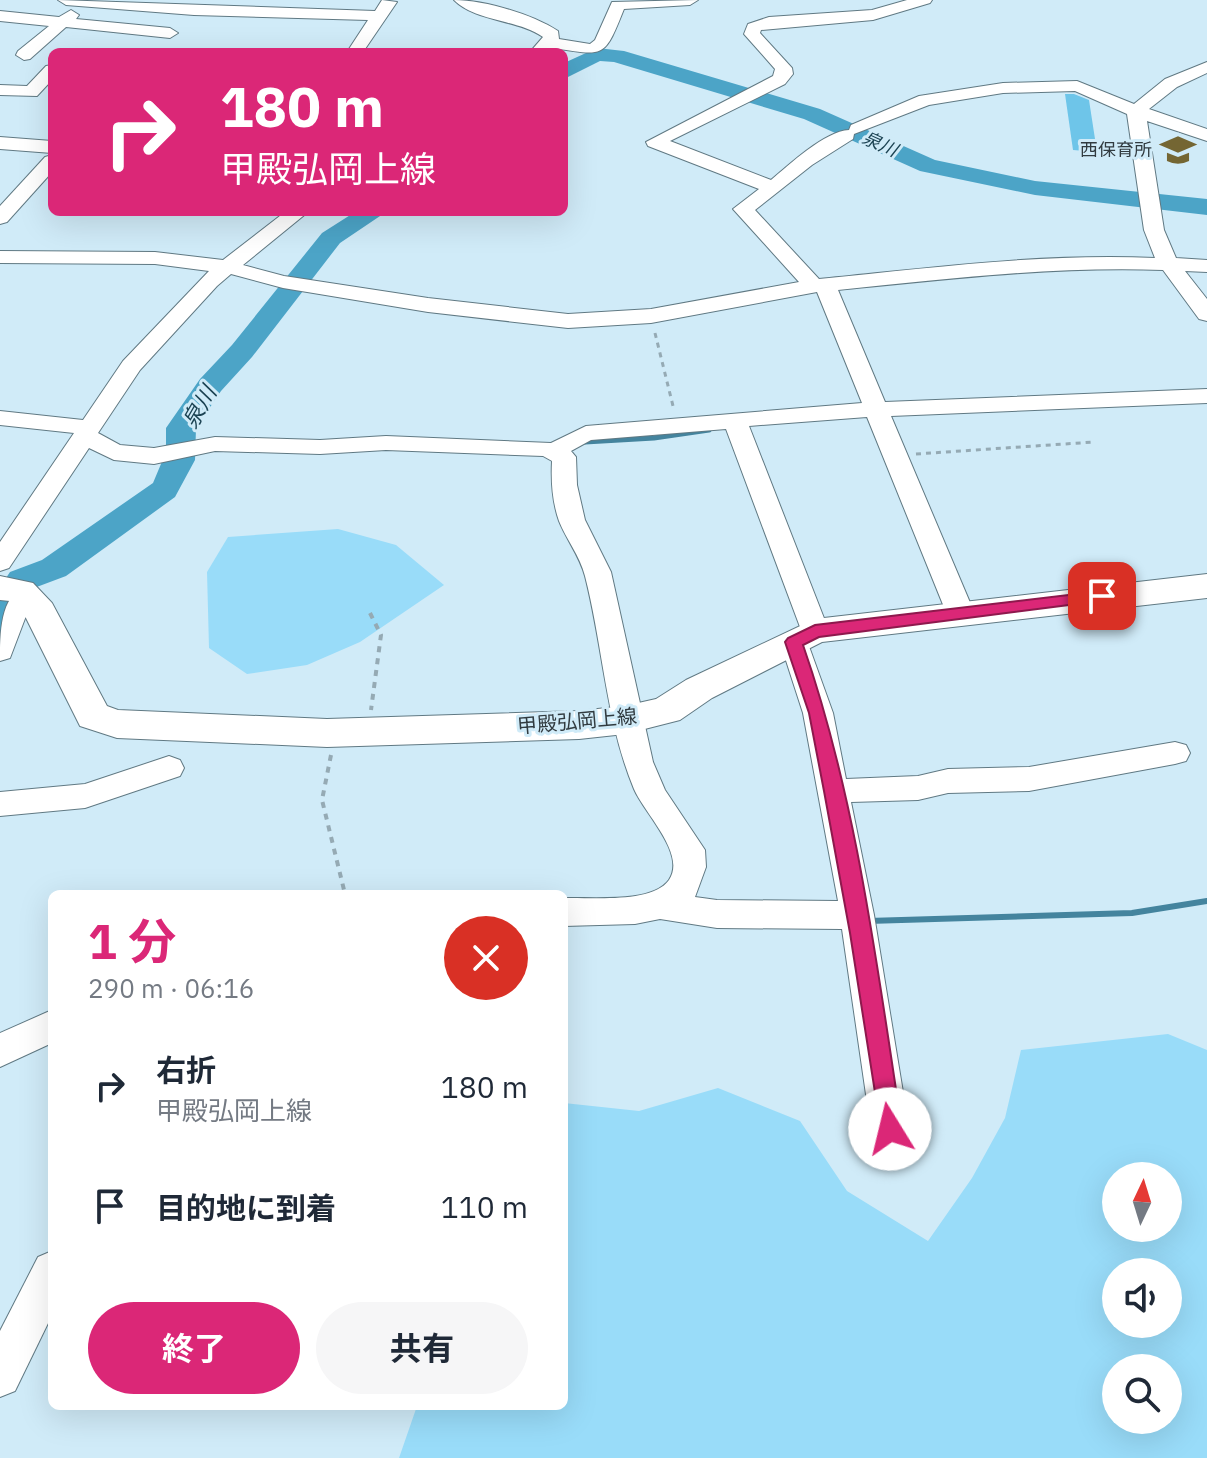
<!DOCTYPE html>
<html lang="ja">
<meta charset="utf-8">
<style>
body{margin:0;font-family:"IBM Plex Sans","Noto Sans JP",sans-serif;background:#f6f6f7;color:#1f2937;height:100vh;display:flex;flex-direction:column;font-size:30px;white-space:nowrap}
*{box-sizing:border-box;margin:0}
p{font-size:26px;color:#747a83}
.icon{flex:none;width:44px;height:44px;fill:none;stroke:currentColor;stroke-width:2;stroke-linecap:round;stroke-linejoin:round}
.map{position:relative;flex:1;overflow:hidden}
.panel{position:absolute;left:48px;top:890px;width:520px;height:520px;display:flex;flex-direction:column;background:#fff;border-radius:12px;box-shadow:0 8px 32px #0002}
.panel>*{flex:none}
.banner{position:absolute;left:48px;top:48px;width:520px;height:168px;border-radius:12px;box-shadow:0 8px 32px #0002;background:#db2777;color:#fff;overflow:hidden}
.needle{width:52px;rotate:4deg}
.tools{position:absolute;left:1102px;top:1162px;display:grid;gap:16px}
.tools a{display:grid;place-items:center;width:80px;height:80px;border-radius:50%;background:#fff;box-shadow:0 8px 32px #0002;font-size:40px}
.pin{position:absolute;display:grid;place-items:center;width:68px;height:68px;color:#fff;margin:-34px;border-radius:16px;box-shadow:0 4px 12px #0006}
.me{position:absolute;width:88px;margin:-44px;rotate:351deg;stroke-linejoin:round;filter:drop-shadow(0 0 6px #0008)}
.turn{display:flex;align-items:center;gap:28px;height:168px;padding:0 40px;font-size:36px}
.turn .icon{width:104px;height:104px;stroke-width:2.5}
.turn b{display:block;font-size:56px;line-height:68px}
.round{display:grid;place-items:center;flex:none;width:84px;height:84px;border-radius:42px;background:#f6f6f7}
.overview{display:flex;align-items:center;justify-content:space-between;height:136px;padding:0 40px}
h1{font-size:48px;font-weight:700;line-height:60px;color:#db2777}
.cta{display:flex;gap:16px;margin-top:auto;padding:16px 40px}
.cta a{flex:1;height:92px;border-radius:48px;background:#db2777;color:#fff;font-size:32px;font-weight:700;line-height:92px;text-align:center}
.cta a+a{background:#f6f6f7;color:#1f2937}
ul{padding:0;list-style:none}
li{display:flex;align-items:center;gap:24px;height:120px;padding:0 40px}
li div{flex:1}
li b{display:block;font-size:30px}
li em{font-style:normal}
.map>svg:first-child{display:block}
</style>
<div class="map">
<svg width="1207" height="1458" viewBox="0 0 1207 1458">
<rect width="100%" height="100%" fill="#d0ebf8"/>
<g fill="#99dcf9" fill-rule="evenodd">
<path d="M338,529L396,545L444,585L360,642L307,665L247,674L209,648L207,572L228,537Z"/>
<path d="M1168,1034L1207,1050V1458H399L417,1406H564V1103L639,1111L718,1088L800,1121L847,1191L928,1241L972,1178L1005,1118L1021,1050ZM1116,1176H1168V1228H1116ZM1168,1272V1324H1116V1272ZM1168,1368V1420H1116V1368Z"/>
</g>
<g fill="none" stroke-linecap="round" stroke-linejoin="round">
<path stroke="#44849e" stroke-width="5" d="M585,442L654,438L709,430"/>
<path stroke="#44849e" stroke-width="6" d="M868,921L1132,913L1207,901"/>
<g fill="#4ca4c7" fill-rule="evenodd">
<path d="M597,48L624,51L820,109L935,160L1035,181L1207,199V215L1035,195L920,171L804,119L614,62L600,61L564,79V63Z"/>
<path d="M355,212H386L340,243L252,357L221,391L196,428L195,460L175,497L66,576L34,588L13,635L0,638V587L10,572L42,560L153,483L166,452V428L200,379L232,345L322,233Z"/>
</g>
</g>
<path fill="#6ec5e9" d="M1065,94H1074L1089,100L1097,152L1073,150Z"/>
<g fill="none" stroke-linecap="round" stroke-linejoin="round">
<g stroke="#607983" stroke-width="2">
<g id="minor">
<path d="M58,0L375,11L382,0L397,2L363,52H347L368,20L194,15L66,5Z"/>
<path d="M454,0C484,0 532,14 558,31L559,39L590,44L595,40L612,2L698,0L690,5L624,9C604,59 605,56 553,48L548,52H530L543,37C517,19 476,22 454,0Z"/>
<path d="M907,0H932L930,3L873,20L761,30L760,33L792,68L793,74L785,84L670,141L771,180C789,165 825,131 849,130L851,125L919,96L1003,83L1077,81L1134,104L1165,79L1207,62V73L1177,87L1149,109L1207,129V141L1147,121L1164,230L1176,258L1207,260V272L1185,271L1207,299V321L1199,319L1163,270C1054,266 946,279 838,290L885,402L1207,389V403L891,416L974,612L970,619L960,622L950,619L946,612L867,417L749,426L829,631L825,638L815,641L806,638L833,713L846,779L918,776L948,769L1029,767L1175,742L1186,745L1190,753L1186,761L1175,764L1029,791L948,793L918,800L851,802L874,915L909,1129L903,1142L890,1147L877,1142L871,1129L842,929L717,928L660,919L635,924L564,926V898C591,897 652,904 669,880C687,854 644,813 634,789C606,722 603,646 585,576C580,556 566,539 559,521C552,501 551,481 552,461L543,456L386,450L320,454L215,451L154,464L114,460L89,448L9,568L0,571V542L74,433L0,425V411L83,420L123,361L209,271L155,264L0,263V251L155,252L223,260L285,212H308L243,265L284,276L428,298L568,314L651,309L799,282L733,209L759,189L648,146L646,142L773,76L775,69L744,34L748,24L769,17L872,10ZM1075,91L1127,114L1144,230L1155,258C1043,253 931,268 819,279L755,210L812,165L853,139L854,134L929,105L1003,93ZM231,274L283,288L428,312L568,328L651,323L817,292L862,403L586,426L551,443L386,436L320,440L215,437L154,448L120,445L98,433L140,370L217,286ZM726,429L803,635L794,632L784,635L780,642L803,713L838,901L717,900L695,897L706,867L705,850L665,790L653,762L611,572L585,520L577,485L576,457L571,451L591,440Z"/>
<path d="M71,10L79,15L76,19L170,28L178,33L170,38L66,27L30,59L24,60L16,55L18,51L49,26L0,21V11L59,17Z"/>
<path d="M52,65V80L37,96L0,95V85L27,86L46,66Z"/>
<path d="M0,137L52,141V153L0,149Z"/>
<path d="M52,155V172L7,222L0,224V206L45,157Z"/>
<path d="M26,586L36,588L40,595L29,608L10,658L0,661C0,634 0,595 26,586Z"/>
<path d="M169,756L180,760L184,768L180,776L85,808L0,816V792L85,784Z"/>
<path d="M52,1010V1043L0,1067V1033Z"/>
<path d="M52,1251V1315L15,1391L0,1397V1331L38,1257Z"/>
</g>
</g>
<g stroke="#607983" stroke-width="2">
<path id="major" d="M1207,574V598L822,642L712,698L680,720L625,734L579,739L327,747L117,738L80,726L26,618L10,601L0,600V576L33,583L52,603L107,706L118,710L327,719L579,711L625,706L656,699L686,680L815,619Z"/>
</g>
<g stroke="#95aab4" stroke-width="3" stroke-dasharray="5 5" stroke-linecap="butt">
<path d="M655,333L674,410"/>
<path d="M916,454L1094,442"/>
</g>
<g stroke="#95aab4" stroke-width="4" stroke-dasharray="6 6" stroke-linecap="butt">
<path d="M370,613L381,635L371,710"/>
<path d="M331,755L322,800L345,894"/>
</g>
<use href="#minor" fill="#fff" fill-rule="evenodd"/>
<use href="#major" fill="#fff" fill-rule="evenodd"/>
</g>
<path fill="#db2777" stroke="#8e194d" stroke-width="2" d="M1102,591L1108,592L1111,596L1108,600L819,637L803,645C857,800 877,967 902,1129L899,1137L890,1140L882,1137L850,933L824,791L809,713L785,642L788,638L815,625Z"/>
<defs>
<g id="school-bare" transform="scale(2.76)"><path d="M0-5L7-2L0 1L-7-2ZM-4 1L0 2.5L4 1V4Q0 6-4 4Z" fill="#746633" stroke="#d0ebf8" stroke-width="2.5" paint-order="stroke"/></g>
</defs>
<g fill-rule="evenodd">
<use href="#school-bare" x="1178" y="150"/>
</g>
<g text-anchor="middle" stroke-width="6" stroke-linejoin="round" paint-order="stroke">
<g font-size="18" font-style="italic" fill="#1b4252" stroke="#d0ebf8">
<text transform="translate(880 144) rotate(24)" y="6">泉川</text>
</g>
<g font-size="18" fill="#313b40" stroke="#d0ebf8" text-anchor="end">
<text x="1152" y="156">西保育所</text>
</g>
<g font-size="20" fill="#313b40" stroke="#d0ebf8">
<text transform="translate(577 721) rotate(-5)" y="7">甲殿弘岡上線</text>
</g>
<g font-size="22" font-style="italic" fill="#1b4252" stroke="#d0ebf8">
<text transform="translate(199 407) rotate(-60)" y="8">泉川</text>
</g>
</g>
</svg>
<div class="tools">
<a><svg class="needle" viewBox="-14 -14 28 28"><path d="M0-13l5 13h-10z" fill="#e53935"/><path d="M0 13l5-13h-10z" fill="#747a83"/></svg></a>
<a><svg class="icon" aria-label="sound" viewBox="0 0 24 24"><path d="M4 9h4l5-4v14l-5-4H4zM17 9q2 3 0 6"/></svg></a>
<a><svg class="icon" aria-label="search" viewBox="0 0 24 24"><circle cx="10" cy="10" r="6"/><path d="M15 15l6 6"/></svg></a>
</div>
<div class="pin" style="left:1102px;top:596px;background:#d93025"><svg class="icon" aria-label="arrive" viewBox="0 0 24 24"><path d="M6 21V4h12l-3 4 3 4H6"/></svg></div>
<svg class="me" style="left:890px;top:1129px" viewBox="-20 -20 40 40"><circle r="19" fill="#fff"/><path d="M0-13L10 11 0 6-10 11z" fill="#db2777"/></svg>
<div class="banner">
<div class="turn"><svg class="icon" aria-label="right" viewBox="0 0 24 24"><path d="M7 20v-9h11M14 6l5 5-5 5"/></svg><div><b>180 m</b>甲殿弘岡上線</div></div>
</div>
<section class="panel">
<div class="overview"><div><h1>1 分</h1><p>290 m · 06:16</p></div><a class="round" style="background:#d93025;color:#fff"><svg class="icon" aria-label="close" viewBox="0 0 24 24"><path d="M6 6l12 12M18 6L6 18"/></svg></a></div>
<ul>
<li><svg class="icon" aria-label="right" viewBox="0 0 24 24"><path d="M7 20v-9h11M14 6l5 5-5 5"/></svg><div><b>右折</b><p>甲殿弘岡上線</p></div><em>180 m</em></li>
<li><svg class="icon" aria-label="arrive" viewBox="0 0 24 24"><path d="M6 21V4h12l-3 4 3 4H6"/></svg><div><b>目的地に到着</b></div><em>110 m</em></li>
</ul>
<div class="cta"><a>終了</a><a>共有</a></div>
</section>
</div>
